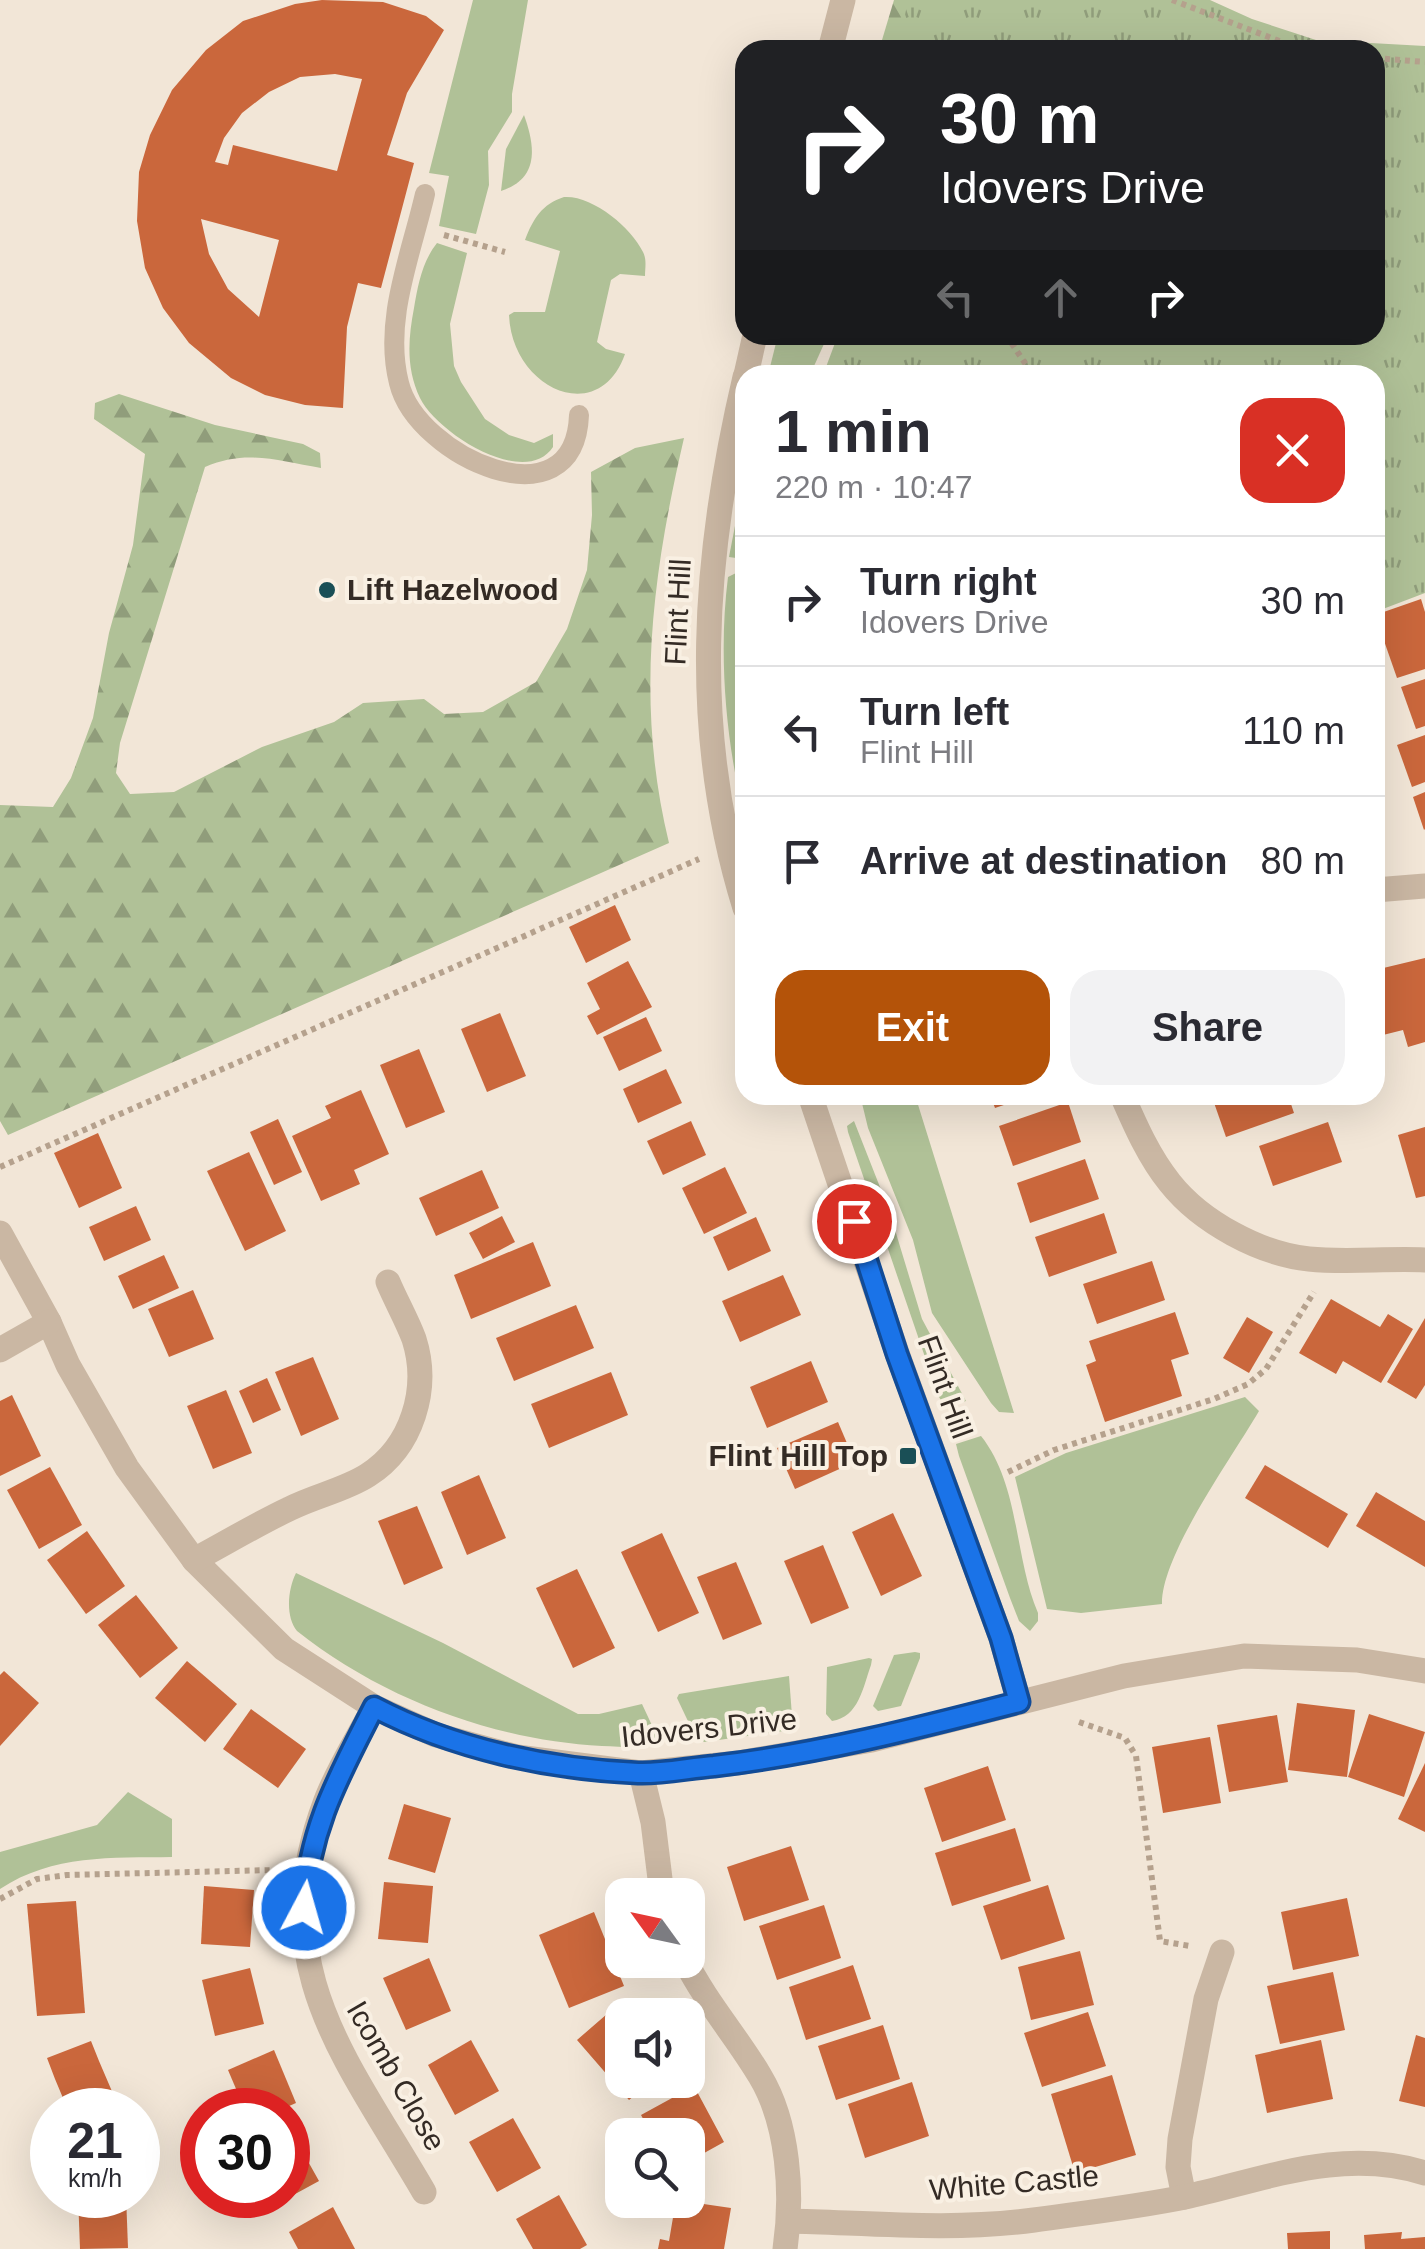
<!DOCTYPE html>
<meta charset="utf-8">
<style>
body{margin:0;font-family:Helvetica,sans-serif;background:#f2f2f3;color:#2b2b33;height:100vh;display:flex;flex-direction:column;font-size:38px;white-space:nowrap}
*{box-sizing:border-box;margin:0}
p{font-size:32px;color:#7c7c81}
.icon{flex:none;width:55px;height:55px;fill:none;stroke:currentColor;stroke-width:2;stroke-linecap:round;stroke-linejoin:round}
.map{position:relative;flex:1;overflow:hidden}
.drawer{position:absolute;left:735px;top:365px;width:650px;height:740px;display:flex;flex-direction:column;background:#fff;border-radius:30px;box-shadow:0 10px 40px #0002}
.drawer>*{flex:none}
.banner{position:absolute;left:735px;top:40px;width:650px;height:305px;border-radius:30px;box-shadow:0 10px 40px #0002;background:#202124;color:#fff;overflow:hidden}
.needle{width:65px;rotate:303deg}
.controls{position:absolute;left:605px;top:1878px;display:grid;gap:20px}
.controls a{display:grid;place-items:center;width:100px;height:100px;border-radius:20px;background:#fff;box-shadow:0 10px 40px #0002;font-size:50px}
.speed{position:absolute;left:30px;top:2088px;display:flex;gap:20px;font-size:50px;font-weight:700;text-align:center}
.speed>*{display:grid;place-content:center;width:130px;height:130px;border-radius:50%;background:#fff;box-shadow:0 10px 40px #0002;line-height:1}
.speed small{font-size:25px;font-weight:400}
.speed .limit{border:15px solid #d22;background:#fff;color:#111}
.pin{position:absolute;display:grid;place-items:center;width:85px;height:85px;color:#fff;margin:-42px;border:5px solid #fff;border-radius:50%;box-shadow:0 2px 10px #0007}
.me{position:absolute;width:110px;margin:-55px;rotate:6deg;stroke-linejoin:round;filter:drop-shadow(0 0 8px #0008)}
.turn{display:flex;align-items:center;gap:35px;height:210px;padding:0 40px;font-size:45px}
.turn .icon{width:130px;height:130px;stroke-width:2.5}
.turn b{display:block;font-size:70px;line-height:85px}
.lanes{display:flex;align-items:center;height:95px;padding:0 40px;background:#0003;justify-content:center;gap:50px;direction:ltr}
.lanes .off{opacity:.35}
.round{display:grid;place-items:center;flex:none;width:105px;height:105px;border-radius:30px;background:#f2f2f3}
.overview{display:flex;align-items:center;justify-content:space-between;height:170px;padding:0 40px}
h1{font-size:60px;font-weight:700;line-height:75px}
.action{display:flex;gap:20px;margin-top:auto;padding:20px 40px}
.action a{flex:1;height:115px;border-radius:30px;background:#b45309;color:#fff;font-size:40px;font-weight:700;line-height:115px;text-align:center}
.action a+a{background:#f2f2f3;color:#2b2b33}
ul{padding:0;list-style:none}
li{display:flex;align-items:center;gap:30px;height:130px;padding:0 40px;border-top:2px solid #e1e1e2}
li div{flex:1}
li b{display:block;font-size:38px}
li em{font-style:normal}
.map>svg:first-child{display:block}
</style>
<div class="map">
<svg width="1425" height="2249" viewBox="0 0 1425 2249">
<defs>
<pattern id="forest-firs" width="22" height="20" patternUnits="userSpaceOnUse" patternTransform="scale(2.5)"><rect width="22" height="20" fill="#b0c197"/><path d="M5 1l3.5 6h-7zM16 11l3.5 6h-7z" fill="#909d7b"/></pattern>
<pattern id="park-tufts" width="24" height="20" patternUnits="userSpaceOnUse" patternTransform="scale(2.5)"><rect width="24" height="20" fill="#b0c197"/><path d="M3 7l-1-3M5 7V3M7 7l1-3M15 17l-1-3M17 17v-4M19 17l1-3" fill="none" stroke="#909d7b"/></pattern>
</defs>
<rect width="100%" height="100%" fill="#f2e6d7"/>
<g fill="#b0c197">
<path d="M473,0H528L512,94V112L488,151L489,185L476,234L439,226L449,176L429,173Z"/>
<path d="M524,115C535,146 540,178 501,191L506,149Z"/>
<path d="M564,197C592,195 631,227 643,252C647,260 645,267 645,276L620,274L611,280L597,342L606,349L625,354C599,428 512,389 509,315L514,312H545L560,251L525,240C533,219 542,204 564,197Z"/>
<path d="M437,243L467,253L450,324L454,366L461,382L485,419L509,435L534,443L553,434V447C525,489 437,433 420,398C406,369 408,339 414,308C418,285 422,262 437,243Z"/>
<path d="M778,335H828L810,375H768Z"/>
<path d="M745,474V559H743L729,557Z"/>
<path d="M740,571H745L742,747L745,820C726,743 718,656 728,577Z"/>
<path d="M863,1095H915L1014,1413L999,1412L991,1403L932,1313L913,1240L868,1128L861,1099Z"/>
<path d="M854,1121L889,1210L922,1319L966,1401L945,1408L938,1395L848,1132L847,1126Z"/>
<path d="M1245,1397L1259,1411C1233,1456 1161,1555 1162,1604L1081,1613L1047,1609L1015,1477L1066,1453Z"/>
<path d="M981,1436C1020,1485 1014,1557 1038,1613V1621L1030,1631L1019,1621L1010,1598L959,1456L956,1444Z"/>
<path d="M296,1573L443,1643L578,1714H599L642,1704L656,1734L655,1745C640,1750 619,1746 602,1746C493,1740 383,1699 297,1631C285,1616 288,1589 296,1573Z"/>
<path d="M915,1652L920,1653V1658L901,1706L878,1711L873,1706L894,1655Z"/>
<path d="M869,1658L872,1659L871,1665C863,1687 859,1717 832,1721L826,1714L827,1667Z"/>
<path d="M789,1676L792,1716L784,1731L704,1742L695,1736L677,1698L679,1694Z"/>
<path d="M128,1792L172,1819V1857C112,1858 53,1854 0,1889V1852L97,1825Z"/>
</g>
<g fill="url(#forest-firs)">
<path d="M894,0H974L921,50H879Z"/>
<path d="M119,394L215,425L303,444L320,453L321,468C278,461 247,449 205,467L120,743L116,773L130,794L174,792L262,747L334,722L363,703L424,699L444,714L483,712L536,682L567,629L587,570L592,515L591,472L635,448L684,438C652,576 635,703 669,843L8,1135L0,1121V805L53,807L71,778L93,718L109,633L133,545L145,454L94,419L95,403Z"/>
</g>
<path fill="url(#park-tufts)" d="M908,0H1210L1252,19L1316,40L1425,46V593L1375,612V375H823L838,335H1375V50H898Z"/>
<g fill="#ca673c" fill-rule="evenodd">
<path d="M322,0L383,2L426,16L444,30L407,93L387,155L414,163L381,288L358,283L347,327L343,408L305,405L265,395L231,378L189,343L163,308L145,268L137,221L139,172L150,135L172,90L206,50L243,21L295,4ZM335,74L362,79L337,171L233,145L228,165L215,162L224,138L242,113L269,92L300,77ZM201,219L279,240L259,317L228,289L209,254Z"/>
<path d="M1421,599L1425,612V669L1397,678L1375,615Z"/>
<path d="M1425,679V726L1416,729L1401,687Z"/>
<path d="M1425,735V782L1412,787L1397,745Z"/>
<path d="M1425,792V829L1424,830L1413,797Z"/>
<path d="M615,905L631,940L586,963L569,927Z"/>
<path d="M1425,958V1042L1408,1047L1403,1030L1375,1037V970Z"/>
<path d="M628,961L652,1007L597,1035L587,1016L600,1009L587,983Z"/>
<path d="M500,1013L526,1076L487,1092L461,1029Z"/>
<path d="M646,1017L662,1051L619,1071L603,1037Z"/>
<path d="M419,1049L445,1112L406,1128L380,1065Z"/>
<path d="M666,1069L682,1103L638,1123L623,1089Z"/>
<path d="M361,1090L389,1154L354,1170L360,1184L321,1201L292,1136L331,1118L325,1106Z"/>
<path d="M990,1095H1030L1031,1096L995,1108Z"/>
<path d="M1217,1095H1288L1294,1113L1226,1137L1212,1097Z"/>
<path d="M1068,1102L1081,1142L1013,1166L999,1126Z"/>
<path d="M278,1119L302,1172L274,1185L250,1132Z"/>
<path d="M691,1121L706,1155L663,1175L647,1141Z"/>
<path d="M1328,1122L1342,1162L1273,1186L1259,1146Z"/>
<path d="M1425,1127V1196L1416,1198L1398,1135Z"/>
<path d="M98,1133L122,1188L79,1208L54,1153Z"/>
<path d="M249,1152L286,1231L245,1251L207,1171Z"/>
<path d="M1085,1159L1099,1199L1030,1223L1017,1183Z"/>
<path d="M725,1167L747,1213L704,1234L682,1188Z"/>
<path d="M482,1170L499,1208L436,1236L419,1198Z"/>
<path d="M136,1206L151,1240L104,1261L89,1227Z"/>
<path d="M1104,1213L1117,1253L1049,1277L1035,1237Z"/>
<path d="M502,1216L515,1242L483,1259L469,1233Z"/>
<path d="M756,1217L771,1251L728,1271L713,1237Z"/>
<path d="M533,1242L551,1286L471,1319L454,1275Z"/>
<path d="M164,1255L179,1288L133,1309L118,1276Z"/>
<path d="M1152,1261L1165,1300L1097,1324L1083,1284Z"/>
<path d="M783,1275L801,1315L740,1342L722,1301Z"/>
<path d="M193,1290L214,1339L169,1357L148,1309Z"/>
<path d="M1331,1299L1380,1327L1388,1314L1413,1329L1381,1383L1343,1361L1336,1374L1299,1353Z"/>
<path d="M576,1305L594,1348L514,1381L496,1338Z"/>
<path d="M1175,1312L1189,1354L1171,1360L1182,1396L1105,1422L1086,1365L1096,1361L1089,1341Z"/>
<path d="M1247,1317L1273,1332L1249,1373L1223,1358Z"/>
<path d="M1425,1318V1385L1416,1399L1387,1382Z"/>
<path d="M313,1357L339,1419L301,1436L275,1372Z"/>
<path d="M811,1361L828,1402L767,1428L750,1387Z"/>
<path d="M611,1372L628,1415L549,1448L531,1404Z"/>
<path d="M267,1378L281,1410L253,1423L239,1391Z"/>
<path d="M226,1390L252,1453L213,1469L187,1406Z"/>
<path d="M12,1395L41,1456L0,1476V1401Z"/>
<path d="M838,1422L855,1462L795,1489L777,1448Z"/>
<path d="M1265,1465L1348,1514L1328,1548L1245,1498Z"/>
<path d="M50,1467L82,1525L39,1549L7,1490Z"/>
<path d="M479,1475L506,1538L467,1555L441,1492Z"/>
<path d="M1376,1492L1425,1521V1567L1356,1526Z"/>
<path d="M417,1506L443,1568L404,1585L378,1521Z"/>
<path d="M893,1513L922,1576L881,1596L852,1532Z"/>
<path d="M87,1531L125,1586L86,1614L47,1560Z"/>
<path d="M662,1533L699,1613L658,1632L621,1552Z"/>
<path d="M823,1545L849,1608L811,1624L784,1561Z"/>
<path d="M736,1562L762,1624L723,1640L697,1577Z"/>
<path d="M577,1569L615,1648L573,1668L536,1588Z"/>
<path d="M136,1595L178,1648L140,1678L98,1625Z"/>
<path d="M187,1661L237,1704L205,1742L155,1698Z"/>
<path d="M4,1671L39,1703L0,1746V1675Z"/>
<path d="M1297,1703L1355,1710L1347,1777L1288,1770Z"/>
<path d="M251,1709L306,1749L278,1788L223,1749Z"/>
<path d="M1369,1714L1425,1732L1404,1797L1348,1777Z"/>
<path d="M1277,1715L1288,1782L1229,1792L1217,1725Z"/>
<path d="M1210,1737L1221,1803L1163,1813L1152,1747Z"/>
<path d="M1425,1763V1832L1398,1819Z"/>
<path d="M988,1766L1006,1820L942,1842L924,1788Z"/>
<path d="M404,1804L451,1818L435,1873L388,1859Z"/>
<path d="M1015,1828L1031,1881L952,1906L935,1853Z"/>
<path d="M791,1846L809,1900L744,1921L727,1867Z"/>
<path d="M384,1882L433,1886L428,1943L378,1939Z"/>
<path d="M1048,1885L1065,1939L1001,1960L983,1906Z"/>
<path d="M204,1886L254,1890L250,1947L201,1944Z"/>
<path d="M1347,1898L1359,1956L1293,1970L1281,1912Z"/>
<path d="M76,1901L85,2013L37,2016L27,1904Z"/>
<path d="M824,1905L841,1958L777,1980L759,1926Z"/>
<path d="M594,1912L624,1986L569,2008L539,1935Z"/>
<path d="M1080,1951L1094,2005L1031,2020L1018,1967Z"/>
<path d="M429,1958L451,2011L406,2030L383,1978Z"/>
<path d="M853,1965L871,2019L806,2040L789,1987Z"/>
<path d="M250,1968L264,2024L215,2036L202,1980Z"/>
<path d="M1333,1972L1345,2030L1280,2044L1267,1986Z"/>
<path d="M622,2001L635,2015H622V2080H653L629,2100L577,2040Z"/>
<path d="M1088,2012L1106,2066L1042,2087L1024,2033Z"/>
<path d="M883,2025L900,2079L836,2100L818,2046Z"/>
<path d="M1416,2035L1425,2038V2107L1399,2101Z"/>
<path d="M471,2040L499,2091L455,2115L428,2065Z"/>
<path d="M1321,2040L1333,2099L1267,2113L1255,2055Z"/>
<path d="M91,2041L99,2061L120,2110H68L55,2079L47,2058Z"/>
<path d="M274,2050L296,2103L280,2110H245L228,2070Z"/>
<path d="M1112,2075L1136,2155L1075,2173L1051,2094Z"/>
<path d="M912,2082L929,2136L865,2158L848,2104Z"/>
<path d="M694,2086L724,2142L688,2162V2135H652L641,2115Z"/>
<path d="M513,2118L541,2168L497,2192L469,2142Z"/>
<path d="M291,2131L319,2181L275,2205L270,2195H288V2132Z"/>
<path d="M78,2195H126L128,2248L80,2249Z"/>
<path d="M559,2195L587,2245L580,2249H533L516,2219Z"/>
<path d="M676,2200L731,2208L724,2249H658L660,2239L669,2241Z"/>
<path d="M333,2207L355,2249H298L289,2232Z"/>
<path d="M1330,2231V2249H1288L1287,2233Z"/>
<path d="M1402,2232L1401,2239L1425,2237V2249H1365L1364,2235Z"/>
</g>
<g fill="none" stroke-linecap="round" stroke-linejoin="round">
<g stroke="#b5a18d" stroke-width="6" stroke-dasharray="5 5" stroke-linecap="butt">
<path d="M1172,0L1303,50"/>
<path d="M1375,58L1425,62"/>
<path d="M444,235L505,252"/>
<path d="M1006,335L1033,375"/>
<path d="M0,1167L699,859"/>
<path d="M1008,1472L1054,1450L1214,1399L1248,1384L1266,1369L1314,1292"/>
<path d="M1079,1722L1125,1738L1136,1756L1160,1941L1190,1946"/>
<path d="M0,1899L37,1879L67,1875L275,1870"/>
</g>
<path stroke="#cab7a3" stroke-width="20" d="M425,194C411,255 383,321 399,383C417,457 575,528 579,415"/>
<g stroke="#cab7a3" stroke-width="25">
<path d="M830,50L843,0"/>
<path d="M746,375L755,335"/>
<path d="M745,377C703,556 690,731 745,908"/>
<path d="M1375,890L1425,886"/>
<path d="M810,1095L897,1353L1001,1638L1019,1702"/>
<path d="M1122,1095C1135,1125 1149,1157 1170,1183C1201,1222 1260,1254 1309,1259C1347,1263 1387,1258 1425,1260"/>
<path d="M0,1233L49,1322L68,1365L127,1468L194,1560L284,1649L374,1707L436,1735L517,1757L641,1773L738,1763L872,1740L1124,1676L1244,1656L1357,1660L1425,1671"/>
<path d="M0,1350L49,1322"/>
<path d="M194,1560C226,1543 257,1524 289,1509C314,1496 345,1490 368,1475C412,1447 430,1389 414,1339C407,1320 396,1301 388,1282"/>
<path d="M374,1707C358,1738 337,1770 325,1803C264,1966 346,2058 424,2192"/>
<path d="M641,1773L653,1822L662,1895"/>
<path d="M685,1960C705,2001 737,2037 760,2076C789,2124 793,2195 785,2249"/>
<path d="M1184,2197L1178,2167L1180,2139L1206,1999L1222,1952"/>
<path d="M789,2221C870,2223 953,2231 1034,2220C1084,2213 1136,2207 1185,2197C1266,2179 1342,2147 1425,2173"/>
</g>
</g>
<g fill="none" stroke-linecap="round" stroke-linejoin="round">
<g stroke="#114b97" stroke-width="25">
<path id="route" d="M304,1908C309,1828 339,1776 374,1707C454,1749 548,1769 638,1773C662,1774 689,1768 714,1766C817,1754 918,1728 1019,1702L1001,1638L897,1354L854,1221"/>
</g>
<use href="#route" stroke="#1a73e8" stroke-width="18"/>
</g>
<g fill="#1a4f56" stroke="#f9f0e3" stroke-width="4">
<circle cx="327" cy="590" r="10"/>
<rect x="898" y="1446" width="20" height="20" rx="5"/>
</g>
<g text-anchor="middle" stroke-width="8" stroke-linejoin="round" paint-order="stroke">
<g font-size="30" font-weight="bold" fill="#342b25" stroke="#f9f0e3" text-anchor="start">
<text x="347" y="600">Lift Hazelwood</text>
<text x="888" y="1466" text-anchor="end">Flint Hill Top</text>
</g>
<g font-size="30" fill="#342b25" stroke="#f9f0e3">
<text transform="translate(678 612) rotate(-87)" y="10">Flint Hill</text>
<text transform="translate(945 1387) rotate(70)" y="10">Flint Hill</text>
<text transform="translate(709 1728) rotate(-6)" y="10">Idovers Drive</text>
<text transform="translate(396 2076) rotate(60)" y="10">Icomb Close</text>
<text transform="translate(1014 2183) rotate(-5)" y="10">White Castle</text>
</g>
</g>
</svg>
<div class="controls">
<a><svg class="needle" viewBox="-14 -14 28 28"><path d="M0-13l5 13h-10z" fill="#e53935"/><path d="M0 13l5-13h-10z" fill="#7c7c81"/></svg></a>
<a><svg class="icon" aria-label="sound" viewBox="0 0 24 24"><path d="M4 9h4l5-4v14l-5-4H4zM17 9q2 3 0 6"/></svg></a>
<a><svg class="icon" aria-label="search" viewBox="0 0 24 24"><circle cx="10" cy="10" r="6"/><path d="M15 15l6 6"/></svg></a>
</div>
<div class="speed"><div>21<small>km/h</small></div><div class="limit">30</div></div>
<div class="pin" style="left:854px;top:1221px;background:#d93025"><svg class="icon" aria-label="arrive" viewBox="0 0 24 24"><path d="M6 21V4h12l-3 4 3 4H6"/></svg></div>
<svg class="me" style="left:304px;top:1908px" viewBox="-20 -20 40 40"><circle r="17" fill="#1a73e8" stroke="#fff" stroke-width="3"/><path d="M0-11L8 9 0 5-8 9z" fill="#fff"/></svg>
<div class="banner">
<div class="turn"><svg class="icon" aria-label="right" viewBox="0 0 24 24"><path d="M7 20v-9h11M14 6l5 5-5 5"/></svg><div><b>30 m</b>Idovers Drive</div></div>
<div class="lanes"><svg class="icon off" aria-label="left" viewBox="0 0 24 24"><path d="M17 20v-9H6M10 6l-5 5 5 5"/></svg><svg class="icon off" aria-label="ahead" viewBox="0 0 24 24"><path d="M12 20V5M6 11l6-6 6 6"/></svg><svg class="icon" aria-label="right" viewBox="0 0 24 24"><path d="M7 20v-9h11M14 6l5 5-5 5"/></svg></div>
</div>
<section class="drawer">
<div class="overview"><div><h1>1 min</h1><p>220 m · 10:47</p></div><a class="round" style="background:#d93025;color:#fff"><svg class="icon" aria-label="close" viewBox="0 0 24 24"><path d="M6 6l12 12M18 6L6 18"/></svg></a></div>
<ul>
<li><svg class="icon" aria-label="right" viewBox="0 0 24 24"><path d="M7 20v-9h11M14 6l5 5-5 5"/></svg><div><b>Turn right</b><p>Idovers Drive</p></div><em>30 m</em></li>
<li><svg class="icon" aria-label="left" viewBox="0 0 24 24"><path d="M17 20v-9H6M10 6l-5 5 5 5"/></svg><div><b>Turn left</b><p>Flint Hill</p></div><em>110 m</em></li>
<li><svg class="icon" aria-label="arrive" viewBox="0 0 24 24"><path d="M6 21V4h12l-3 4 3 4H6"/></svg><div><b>Arrive at destination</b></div><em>80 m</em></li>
</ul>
<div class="action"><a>Exit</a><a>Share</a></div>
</section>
</div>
